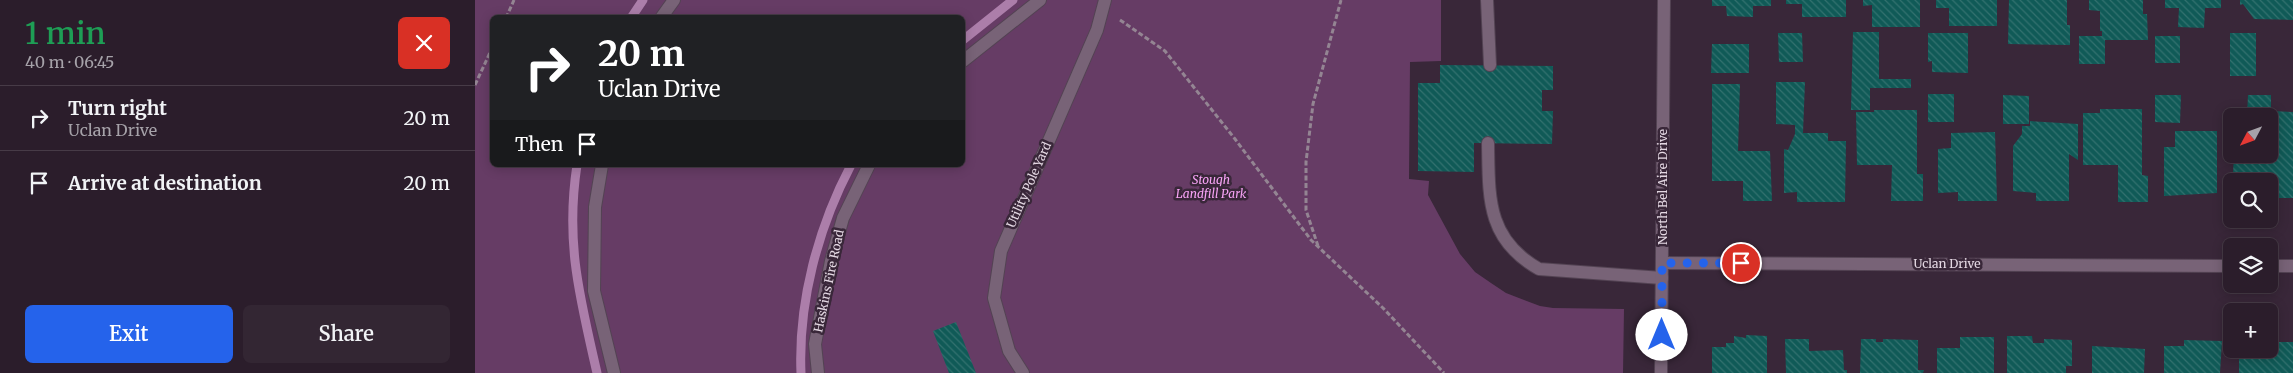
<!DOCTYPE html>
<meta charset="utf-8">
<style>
body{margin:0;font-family:Merriweather,serif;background:#332633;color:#f1f3f6;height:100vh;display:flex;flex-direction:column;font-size:19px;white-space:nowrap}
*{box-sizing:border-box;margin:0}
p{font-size:16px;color:#a6a2a9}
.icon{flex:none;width:28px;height:28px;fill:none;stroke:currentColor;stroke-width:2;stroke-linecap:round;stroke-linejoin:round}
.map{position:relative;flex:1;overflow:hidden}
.details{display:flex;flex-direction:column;background:#2b1d2b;width:475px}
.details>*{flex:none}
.banner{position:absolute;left:15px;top:15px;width:475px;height:152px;border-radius:8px;box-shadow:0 2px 12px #0003,0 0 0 1px #473b47;background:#202124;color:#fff;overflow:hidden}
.needle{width:32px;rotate:229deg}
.tools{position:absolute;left:1748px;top:108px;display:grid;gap:10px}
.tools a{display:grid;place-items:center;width:55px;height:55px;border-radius:8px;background:#2b1d2b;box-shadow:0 2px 12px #0003,0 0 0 1px #473b47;font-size:25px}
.pin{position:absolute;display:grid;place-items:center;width:42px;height:42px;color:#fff;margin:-21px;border:2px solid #fff;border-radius:50%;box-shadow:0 1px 5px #0007}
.me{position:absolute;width:55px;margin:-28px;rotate:0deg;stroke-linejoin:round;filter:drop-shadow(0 0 4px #0008)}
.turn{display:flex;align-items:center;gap:18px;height:105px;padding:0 25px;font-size:22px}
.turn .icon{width:65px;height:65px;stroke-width:2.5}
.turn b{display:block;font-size:35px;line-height:42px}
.then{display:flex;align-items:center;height:48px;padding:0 25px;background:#0003;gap:10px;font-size:19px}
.round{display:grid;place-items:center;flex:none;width:52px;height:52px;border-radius:8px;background:#332633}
.head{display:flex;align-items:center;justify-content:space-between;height:85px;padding:0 25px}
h1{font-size:30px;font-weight:600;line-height:38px;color:#1e9e55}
.action{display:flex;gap:10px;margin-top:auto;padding:10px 25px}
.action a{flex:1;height:58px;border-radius:8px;background:#2563eb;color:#fff;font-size:20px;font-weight:600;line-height:58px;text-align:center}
.action a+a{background:#332633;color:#f1f3f6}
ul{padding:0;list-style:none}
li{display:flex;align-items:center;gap:15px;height:65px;padding:0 25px;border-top:1px solid #473b47}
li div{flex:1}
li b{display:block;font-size:19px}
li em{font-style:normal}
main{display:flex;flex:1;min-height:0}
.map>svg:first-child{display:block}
</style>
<main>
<section class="details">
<div class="head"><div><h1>1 min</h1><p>40 m · 06:45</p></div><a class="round" style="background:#d93025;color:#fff"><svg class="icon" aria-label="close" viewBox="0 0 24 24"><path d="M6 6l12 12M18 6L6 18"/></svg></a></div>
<ul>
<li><svg class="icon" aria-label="right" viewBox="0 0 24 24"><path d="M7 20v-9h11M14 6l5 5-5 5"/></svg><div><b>Turn right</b><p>Uclan Drive</p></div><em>20 m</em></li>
<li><svg class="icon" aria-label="arrive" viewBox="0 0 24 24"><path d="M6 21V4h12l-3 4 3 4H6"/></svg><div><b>Arrive at destination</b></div><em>20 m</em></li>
</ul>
<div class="action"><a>Exit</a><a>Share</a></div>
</section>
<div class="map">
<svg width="1818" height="373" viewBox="0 0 1818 373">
<defs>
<pattern id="building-back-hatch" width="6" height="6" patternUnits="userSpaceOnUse" patternTransform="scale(1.25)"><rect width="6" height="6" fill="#105a57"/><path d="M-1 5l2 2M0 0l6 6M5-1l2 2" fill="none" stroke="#33716f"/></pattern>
</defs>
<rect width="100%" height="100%" fill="#392739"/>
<path fill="#663c65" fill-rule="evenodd" d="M0,0H966V61L935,62L934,179L954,181L953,195L985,254L1000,272L1016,283L1031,293L1065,306L1078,308L1149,309L1148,373H0ZM18,18H488V165H18Z"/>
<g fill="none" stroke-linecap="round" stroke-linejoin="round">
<g stroke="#ac7eaa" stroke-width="9">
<path d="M156,18L168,0"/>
<path d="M488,40L538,0"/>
<path d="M102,165C90,243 105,298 122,373"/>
<path d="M326,373C323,302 343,228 376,165"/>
</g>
</g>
<g fill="url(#building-back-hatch)">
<path d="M1237,0H1296V6H1278V17L1252,16L1251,6H1237Z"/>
<path d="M1311,0H1371V17H1327V4H1311Z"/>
<path d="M1388,0H1445V27H1397V5L1388,6Z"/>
<path d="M1461,0H1522V26H1474V8H1461Z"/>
<path d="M1534,0H1592V25H1595V45L1533,44Z"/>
<path d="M1614,0H1668V14H1672L1673,40H1630V64H1604V36H1627V31H1625V11L1614,10Z"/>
<path d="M1690,0H1746V8H1730L1729,28L1703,27L1704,8H1690Z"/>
<path d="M1765,0H1818V20L1779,19L1768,4L1765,5Z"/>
<path d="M1378,32H1404V79H1436V88H1395V110H1376Z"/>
<path d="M1303,33H1327L1328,62H1304Z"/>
<path d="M1453,33H1493V73L1457,72V61L1453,62Z"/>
<rect x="1755" y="33" width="26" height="43"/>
<rect x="1680" y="36" width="25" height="27"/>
<path d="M1237,44H1274V73H1236Z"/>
<path d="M965,65L1078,66V90H1067V111H1078L1077,144L999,143V172L943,171V83H965Z"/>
<path d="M1301,82H1330L1328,133H1353V141H1371L1370,202H1322V192L1309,193V149L1313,150L1320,134V125L1301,124Z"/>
<path d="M1237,84H1265L1263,151H1295L1297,201H1268V181H1237Z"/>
<rect x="1453" y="94" width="26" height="28"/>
<path d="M1528,95L1554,96V124H1528Z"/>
<path d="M1680,95H1706L1705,123L1680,122Z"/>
<path d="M1773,95H1796V111L1818,112V198H1794V180H1781V174H1774L1772,177L1758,174L1759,154H1794V116H1772Z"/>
<path d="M1625,109H1667V175L1673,176V202H1643V165H1608V113H1625Z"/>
<path d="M1399,110H1442V174H1448V201H1416L1417,165H1382L1381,112H1399Z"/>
<path d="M1555,121L1603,124V160L1594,154V201H1561V193L1538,191V146L1547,134V126H1555Z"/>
<path d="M1700,131H1742V193L1689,196V147H1700Z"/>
<path d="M1520,132L1522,201H1483V192L1463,193V149L1476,148V133Z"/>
<path d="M481,322L501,373H474L458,331Z"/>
<path d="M1271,335L1292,336V373H1237V347H1251V343H1259V336L1271,338Z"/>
<path d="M1532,336H1557L1558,343H1569V339L1597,340V366H1591V373H1532Z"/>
<path d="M1485,337H1519V373H1462V348H1485Z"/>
<path d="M1310,339H1334V351L1368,350L1369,370H1372V373H1311Z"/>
<path d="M1386,339H1401V342H1408V339L1443,340V370H1449L1448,373H1385Z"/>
<path d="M1709,340L1747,341L1745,373H1689V346H1709Z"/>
<path d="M1794,342H1818V373H1764V351L1794,349Z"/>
<path d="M1617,346L1670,349L1669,373H1617Z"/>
</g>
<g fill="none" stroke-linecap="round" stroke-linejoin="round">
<g stroke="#534353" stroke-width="14">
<g id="service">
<path d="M1012,0L1015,65"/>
<path d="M186,18L199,0"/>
<path d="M488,61L565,0"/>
<path d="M1013,143C1014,197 1011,239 1064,269L1187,278"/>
<path d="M127,165L120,207L119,291L139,373"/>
<path d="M343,373L340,344L356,261L368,218L394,165"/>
<path d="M548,373L534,351L519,298L526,251L622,30L630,0"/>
</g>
</g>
<g stroke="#534353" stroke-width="14">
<g id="minor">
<path d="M1187,263L1756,266"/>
<path d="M1794,266H1818"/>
<path d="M1186,373L1189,0"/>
</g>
</g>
<g stroke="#948593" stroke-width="3" stroke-dasharray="5 2.5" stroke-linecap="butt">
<path d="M31,18L39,0"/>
<path d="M645,20L690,51L760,139L836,240L908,308L969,373"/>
<path d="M0,85L18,46"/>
<path d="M843,246L831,210V162L838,104L866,0"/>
</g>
<use href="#service" stroke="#786377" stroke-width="12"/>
<use href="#minor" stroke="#786377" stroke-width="12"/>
</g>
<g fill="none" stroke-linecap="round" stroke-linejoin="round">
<path stroke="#2563eb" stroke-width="9" stroke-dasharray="0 16.2" d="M1187,335V263H1266"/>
</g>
<g text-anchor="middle" stroke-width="5" stroke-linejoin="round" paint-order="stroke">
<g font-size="12" font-style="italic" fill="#f6a2f4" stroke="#392739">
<text x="736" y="184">Stough<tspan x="736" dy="14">Landfill Park</tspan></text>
</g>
<g font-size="12" fill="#e4d8e3" stroke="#392739">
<text transform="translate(554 185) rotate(-66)" y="4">Utility Pole Yard</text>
<text transform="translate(1188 187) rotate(-90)" y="4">North Bel Aire Drive</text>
<text x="1472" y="268">Uclan Drive</text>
<text transform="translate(354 281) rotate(-78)" y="4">Haskins Fire Road</text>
</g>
</g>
</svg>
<div class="tools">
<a><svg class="needle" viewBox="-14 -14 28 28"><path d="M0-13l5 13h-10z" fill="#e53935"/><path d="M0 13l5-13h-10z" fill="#a6a2a9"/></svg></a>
<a><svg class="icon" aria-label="search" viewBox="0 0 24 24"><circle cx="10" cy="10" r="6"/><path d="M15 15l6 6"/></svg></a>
<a><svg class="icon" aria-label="layers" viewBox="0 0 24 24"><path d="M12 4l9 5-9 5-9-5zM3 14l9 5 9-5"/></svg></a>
<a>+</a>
</div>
<div class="pin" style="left:1266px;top:263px;background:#d93025"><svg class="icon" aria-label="arrive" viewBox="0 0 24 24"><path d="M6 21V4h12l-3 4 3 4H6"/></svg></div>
<svg class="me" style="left:1187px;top:335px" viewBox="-20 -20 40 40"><circle r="19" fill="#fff"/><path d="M0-13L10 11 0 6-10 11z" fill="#2563eb"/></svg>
<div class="banner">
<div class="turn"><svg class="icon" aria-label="right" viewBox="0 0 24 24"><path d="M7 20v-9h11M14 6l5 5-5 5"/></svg><div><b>20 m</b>Uclan Drive</div></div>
<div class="then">Then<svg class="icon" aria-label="arrive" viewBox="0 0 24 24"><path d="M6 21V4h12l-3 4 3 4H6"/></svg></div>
</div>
</div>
</main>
